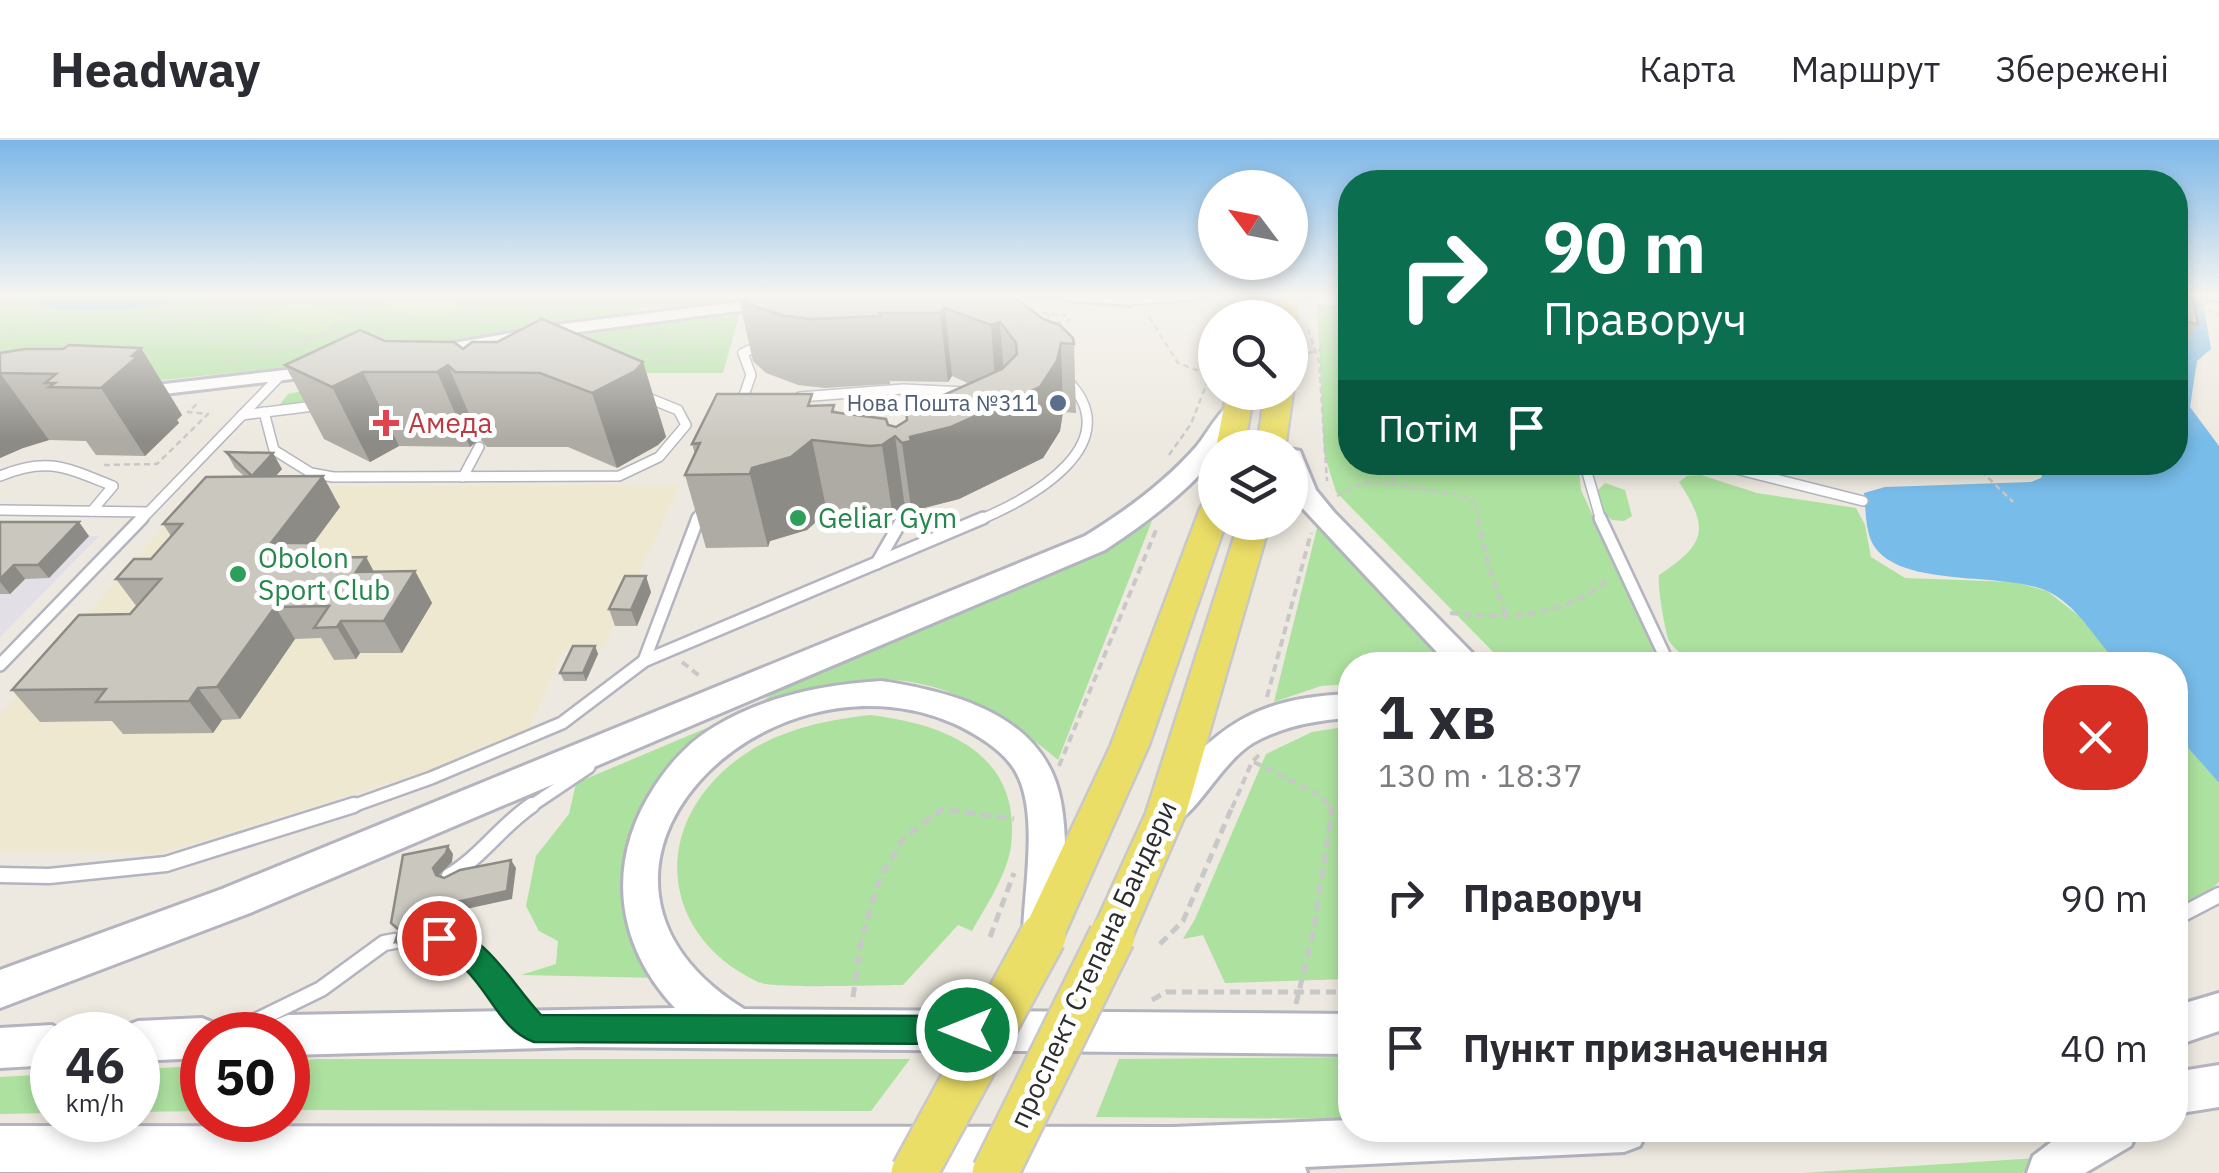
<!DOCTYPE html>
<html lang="uk">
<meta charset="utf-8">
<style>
body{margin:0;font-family:"IBM Plex Sans",sans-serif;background:#f7f7f7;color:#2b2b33;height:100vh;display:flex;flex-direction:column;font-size:38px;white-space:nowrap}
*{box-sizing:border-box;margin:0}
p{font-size:32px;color:#7c7c81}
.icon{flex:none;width:55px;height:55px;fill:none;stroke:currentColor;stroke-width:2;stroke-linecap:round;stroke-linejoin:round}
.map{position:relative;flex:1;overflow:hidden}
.sheet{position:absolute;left:1338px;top:512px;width:850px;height:490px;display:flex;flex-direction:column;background:#fff;border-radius:40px;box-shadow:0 5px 15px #0003}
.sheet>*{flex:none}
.hud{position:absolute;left:1338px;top:30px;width:850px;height:305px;border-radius:40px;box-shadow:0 5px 15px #0003;background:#0b6e4f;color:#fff;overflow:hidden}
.needle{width:65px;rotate:302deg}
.buttons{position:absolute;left:1198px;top:30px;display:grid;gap:20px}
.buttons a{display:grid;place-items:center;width:110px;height:110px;border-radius:50%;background:#fff;box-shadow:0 5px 15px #0003;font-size:50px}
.speed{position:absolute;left:30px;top:872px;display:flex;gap:20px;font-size:50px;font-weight:700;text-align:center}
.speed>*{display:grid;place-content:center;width:130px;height:130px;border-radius:50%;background:#fff;box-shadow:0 5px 15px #0003;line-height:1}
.speed small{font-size:25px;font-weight:400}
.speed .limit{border:15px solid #d22;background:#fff;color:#111}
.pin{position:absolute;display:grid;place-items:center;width:85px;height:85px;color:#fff;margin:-42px;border:5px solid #fff;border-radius:50%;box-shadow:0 2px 10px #0007}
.me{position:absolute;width:110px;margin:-55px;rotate:270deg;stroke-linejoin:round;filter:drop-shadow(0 0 8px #0008)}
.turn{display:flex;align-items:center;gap:35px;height:210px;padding:0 40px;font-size:45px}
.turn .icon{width:130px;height:130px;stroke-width:2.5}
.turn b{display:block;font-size:70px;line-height:85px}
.then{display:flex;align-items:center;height:95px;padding:0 40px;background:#0003;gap:20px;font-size:38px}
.round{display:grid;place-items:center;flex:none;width:105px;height:105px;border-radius:40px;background:#f7f7f7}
.head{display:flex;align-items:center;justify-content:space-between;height:170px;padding:0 40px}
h1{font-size:60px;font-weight:700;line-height:75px}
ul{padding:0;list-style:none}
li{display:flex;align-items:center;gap:30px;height:150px;padding:0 40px}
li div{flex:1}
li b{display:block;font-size:38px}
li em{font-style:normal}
header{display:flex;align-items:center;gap:60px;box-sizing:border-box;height:140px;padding:0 50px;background:#fff;border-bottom:2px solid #e1e1e2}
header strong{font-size:48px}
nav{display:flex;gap:55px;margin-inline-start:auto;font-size:35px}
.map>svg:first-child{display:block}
</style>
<header>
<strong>Headway</strong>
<nav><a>Карта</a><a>Маршрут</a><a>Збережені</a></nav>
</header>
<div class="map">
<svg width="2219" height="1033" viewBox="0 0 2219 1033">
<rect width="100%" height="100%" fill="#ede9e0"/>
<path fill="#e2e0e6" d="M0,396H99L0,497Z"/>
<path fill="#eee8d0" d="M680,345L603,509L563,510L528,592L426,632L161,713L0,712V575L198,347Z"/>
<g fill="#ade19f">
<path d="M0,155H23L28,160L84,169L148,166L222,155H779V159C755,162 704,174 682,171C655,166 648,161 622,178L403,215L0,257Z"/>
<path d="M1317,162L1350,166V322L1578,323L1581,350L1662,525H1506L1336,352L1324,313Z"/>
<path d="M741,169L723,233H581L277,268L288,254L581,189Z"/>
<path d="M1701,335L1757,353L1856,368L1865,385L1871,417L1905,438L2014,442L2047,451L2088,483L2120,525H1694C1687,518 1674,509 1669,501C1665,492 1657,444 1659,435C1706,404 1710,389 1679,342L1687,336Z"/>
<path d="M1605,343L1625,350L1632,376L1624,381L1612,380L1601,370L1598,350Z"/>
<path d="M1152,381L1058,620C1001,572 938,533 860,540C827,544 794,557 761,563L774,552L1109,408Z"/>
<path d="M1317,388L1453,525H1350V544L1321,546L1274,562Z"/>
<path d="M747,571L658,643L659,838L521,835L556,824L558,801L539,791L526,766L536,716L569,674L576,643Z"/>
<path d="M870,575C945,584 1022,613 1011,706C1007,735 986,766 972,791L958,785L903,845C877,845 775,849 758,842C664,798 649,694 729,626C769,592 818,581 870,575Z"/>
<path d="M1350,586V839L1225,843L1203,795L1183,799L1195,779L1266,614L1312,592Z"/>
<path d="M2175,593L2219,643V742L2199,759L2175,770Z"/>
<path d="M1350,917V979L1096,977L1119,919Z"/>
<path d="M317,919H910L871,971L288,970V921Z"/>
<path d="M202,926V971L138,972V929Z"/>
<path d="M52,934V973L0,974V937Z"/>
<path d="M2036,1018L2023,1033H1802Z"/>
</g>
<g fill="#bde79b">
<path d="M401,155H431L465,165L433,183L380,166Z"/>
<path d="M299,161L349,177L312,196L260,179Z"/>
</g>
<g fill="#78bce9">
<path d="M23,155H222C177,162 58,187 23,155Z"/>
<path d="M2175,155H2219V163L2203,162L2211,209L2197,221L2190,267L2219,306V643L2175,593V525H2120C2095,501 2082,470 2051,453C2008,430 1903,450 1874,406C1865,392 1866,370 1864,353L1885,347L2031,342L2041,338L2044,330L2040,323L2175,322Z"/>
</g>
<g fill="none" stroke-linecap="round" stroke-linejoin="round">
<g stroke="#b3b4bf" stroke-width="12">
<g id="lane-far2">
<path d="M1316,159L1350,163"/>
<path d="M1130,160L1201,155"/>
<path d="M800,257L903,249L965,252"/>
<path d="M740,267L751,235L743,213L763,204"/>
<path d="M264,272L274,310L311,333L333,337L619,336L659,317L686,285L678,270L641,255"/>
<path d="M242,275L322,265"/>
<path d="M1584,322L1601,381"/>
<path d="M1708,322L1863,361"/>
<path d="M0,336C48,316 67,328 113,346L92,371"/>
<path d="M463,337L479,307"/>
<path d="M0,370L148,372"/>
<path d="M140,381L278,238"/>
<path d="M697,381L702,368"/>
<path d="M901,381L904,376"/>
<path d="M977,381C1032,358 1132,303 1065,238"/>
</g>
</g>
<g stroke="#b3b4bf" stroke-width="16">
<g id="lane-far1">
<path d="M1600,378L1669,525"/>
<path d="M877,423L903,378"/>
<path d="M644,521L698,378"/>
<path d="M0,525L142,378"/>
<path d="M347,668L431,638L562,583L644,521L983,378"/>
<path d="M528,668L589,627"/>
</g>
</g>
<g stroke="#b3b4bf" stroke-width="19">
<g id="lane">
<path d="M0,735L49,736L166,724L354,665"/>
<path d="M449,736C481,717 501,686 532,665"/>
<path d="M2175,778L2219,755"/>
<path d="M439,797C481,810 500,850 528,882"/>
<path d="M227,895L321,849L384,803L395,801"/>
</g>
</g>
<g stroke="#b3b4bf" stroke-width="6">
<g id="street">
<path d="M803,155H861C847,163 812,167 798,159Z"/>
<path d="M1059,155H1125L1138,160L1130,165L1067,160Z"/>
<path d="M770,158L778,163L776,166L563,194L430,217L422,212L430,207L563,184Z"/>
<path d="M320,226L329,231L326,235L138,257L129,252L138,247Z"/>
</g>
</g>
<g stroke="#b3b4bf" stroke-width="6">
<g id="secondary">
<path d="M1238,261L1251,269L1224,308H1215V318C1183,355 1146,383 1105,410L250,773L0,868V830L222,749L1085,396C1126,371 1164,343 1196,307C1208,293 1220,266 1238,261Z"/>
<path d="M1290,309L1300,311L1316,350L1334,372L1484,525H1449L1293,358Z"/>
<path d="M881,541C955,552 1046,576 1061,662C1069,705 1063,750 1063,794L1057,806L1043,811L1029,806L1023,794C1024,749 1038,677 1018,636C1007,612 978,595 955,584C764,499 528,734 744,869L1350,874V914L580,907L288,915V895H266L273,881L288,875L675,868C614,803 606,720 655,646C670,623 690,601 714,587C766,556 821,545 881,541Z"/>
<path d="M1350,554V578C1316,580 1283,586 1253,603C1223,621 1198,671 1178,680C1170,684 1164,682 1156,679L1151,669L1156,659C1217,587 1252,558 1350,554Z"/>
<path d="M2219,853V891L2175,906V866Z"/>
<path d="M202,878L217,884L222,895H202V918L138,921V895H119L123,887L138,881Z"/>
<path d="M52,885L69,895H52V925L0,928V888Z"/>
<path d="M2219,925V967L2175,974V932Z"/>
<path d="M1350,980V990H1647L1640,1006L1624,1012L1305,1027L1307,1033L0,1032V986L1173,987Z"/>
<path d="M2067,990H2138L2131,1006L2085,1033H2027L2033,1016Z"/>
</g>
</g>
<g stroke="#c8c8c8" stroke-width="5">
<g id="primary">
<path d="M1290,248L1293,252L1285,308H1257L1265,252H1290Z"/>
<path d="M1227,252H1254L1244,308H1216Z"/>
<path d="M1215,360V382H1226L1149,605L1058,809L1043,815L1028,809L1021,796L1111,605L1200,369L1204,362Z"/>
<path d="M1239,382H1270L1186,673L1127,809L1112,815L1097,809L1090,796L1146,673Z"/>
</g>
</g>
<g stroke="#c8c8c8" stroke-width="2.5" stroke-dasharray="6 4" stroke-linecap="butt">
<path d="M556,155L560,175"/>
<path d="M490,158L506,155"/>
<path d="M2189,163L2219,175"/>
<path d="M1033,174L1055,173"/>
<path d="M1051,174L1066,175L1070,180L1051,184L1046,179Z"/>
<path d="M1149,177L1178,223L1215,237"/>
<path d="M160,181L243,206L444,182L493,155"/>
<path d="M1308,189L1319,222L1327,341"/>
<path d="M0,191L160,181L317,155"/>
<path d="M659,193L668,197L662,207L649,211L634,207L639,197Z"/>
<path d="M320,195L393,155"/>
<path d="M668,200L688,195"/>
<path d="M600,205H633"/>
<path d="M649,211L654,222L700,217L712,206L689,198L690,189"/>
<path d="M1308,213L1350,202"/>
<path d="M225,223L312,200"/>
<path d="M1169,315L1191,284L1215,222"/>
<path d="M1974,324L2013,362"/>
<path d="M104,325L157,324L208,274L188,272L197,264"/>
<path d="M1392,344L1466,357L1475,364L1479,381"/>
<path d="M1337,356L1363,343L1392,344L1395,322"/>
</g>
<g stroke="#c8c8c8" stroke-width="4" stroke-dasharray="8 5" stroke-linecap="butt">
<path d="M1478,378L1489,428L1506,475"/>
<path d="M1450,473C1508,479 1564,478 1610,438"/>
<path d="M682,522L702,538"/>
<path d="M1267,557L1311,393"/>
<path d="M1254,622L1323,657L1330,668"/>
<path d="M1059,626L1156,390"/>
<path d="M1232,668L1252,622L1259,615"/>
</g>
<g stroke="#c8c8c8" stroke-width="5" stroke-dasharray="10 6" stroke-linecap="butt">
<path d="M990,797L1014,733"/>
<path d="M1160,804L1183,781L1233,665"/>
<path d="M853,857L862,796L880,738L904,698L942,669L1014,679"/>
<path d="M1152,860L1166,852H1350"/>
<path d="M1296,864L1313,793L1332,670L1329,665"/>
</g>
<use href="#lane-far2" stroke="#fff" stroke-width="9"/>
<use href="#lane-far1" stroke="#fff" stroke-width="11"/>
<use href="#lane" stroke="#fff" stroke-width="14"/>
<use href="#street" fill="#fff" fill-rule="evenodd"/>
<use href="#secondary" fill="#fff" fill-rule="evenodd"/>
<use href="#primary" fill="#ebde67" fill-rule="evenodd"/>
<g stroke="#c8c8c8" stroke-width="31" stroke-linecap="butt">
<g id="primary-bridge-far1">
<path d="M1250,178L1252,155"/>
<path d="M1283,178L1284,155"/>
</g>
</g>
<g stroke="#c8c8c8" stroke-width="50" stroke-linecap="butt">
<g id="primary-bridge">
<path d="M914,1033L1043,796"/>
<path d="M995,1033L1112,796"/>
</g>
</g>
<use href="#primary-bridge-far1" stroke="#ebde67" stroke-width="28"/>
<use href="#primary-bridge" stroke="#ebde67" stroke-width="45"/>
</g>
<g fill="#adaba3">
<path d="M738,155H819L837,157L998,155L1074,204L1076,273L1063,272L1060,291L1043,318L959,359L920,369V373L912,375L905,368L893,377L882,378L827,372L807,390L770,401L768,407L706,408L685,335L695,314L692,304L814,265L896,287L944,255L970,244L952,236L948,242L890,241V244L825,248L798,245L766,233L753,221Z"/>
<path d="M2175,155L2198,184L2183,206L2175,204Z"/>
<path d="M385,201L463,209L643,222L666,297L658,305L617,328L568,307H487L480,299L470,307L399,306L370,322L324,299L285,225Z"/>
<path d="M141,208L182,275L177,280L179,283L145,316L96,315L86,301L49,300L23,308L0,318V213L63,209Z"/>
<path d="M226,312L282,329L275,336L340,367L313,403L322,418L366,417L374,432L415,431L432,463L402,513H360L356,519L334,520L321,498L295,499L240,579L222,580L213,593L123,594L112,581L40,582L12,550L130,474L137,467L116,439L151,419L171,396L163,384L244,336L235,328Z"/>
<path d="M0,382L89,396L49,438L25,439L10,454H0Z"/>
<path d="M651,452L637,486H615L609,469Z"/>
<path d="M595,506L598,514L586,541H564L560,533Z"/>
</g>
<g fill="#8d8b85">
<path d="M945,168L952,236L948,242L940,173Z"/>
<path d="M1000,182L1005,251L996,254L991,185Z"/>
<path d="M1061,203L1063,272L1060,291L1043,318L959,359L920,369V373L912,375L902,303Z"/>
<path d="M141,208L182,275L177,280L179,283L145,316L101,248Z"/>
<path d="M643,222L666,297L658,305L617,328L592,253Z"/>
<path d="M448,225L480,299L470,307L437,232Z"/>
<path d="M363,232L399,306L370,322L332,247Z"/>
<path d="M0,233L49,300L23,308L0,318Z"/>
<path d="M895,296L905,368L893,377L882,305Z"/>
<path d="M812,300L827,372L807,390L770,401L768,407L750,334L752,328Z"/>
<path d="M273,313L282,329L262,352L252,336Z"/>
<path d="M323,336L340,367L290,435L271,403Z"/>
<path d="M79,382L89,396L49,438L38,425Z"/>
<path d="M314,403L332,435L303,418Z"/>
<path d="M366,417L383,449L356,432Z"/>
<path d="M14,425L25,439L10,454L0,442V439Z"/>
<path d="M415,431L432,463L402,513L384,481Z"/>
<path d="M646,436L651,452L637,486L631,470Z"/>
<path d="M275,467L295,499L240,579L217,547Z"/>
<path d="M341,481L360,513L356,519L337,487Z"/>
<path d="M595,506L598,514L586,541L583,533Z"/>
<path d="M198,548L222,580L213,593L189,561Z"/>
<path d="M448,706L453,714L452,722L438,736L436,735L433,728Z"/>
<path d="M511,720L516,728L512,759L443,774L441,787L430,792L431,804L401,810L395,802L424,784L438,766Z"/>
</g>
<g fill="#c9c7be" stroke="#8d8b85" stroke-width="2.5">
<path d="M739,155H819L837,157L856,155H998L1015,158L1043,179L1060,185L1073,198L1074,204L1061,203L1057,221L1040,247L951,287L910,297L911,301L902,303L895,296L882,305L870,306L812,300L791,317L752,328L750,334L685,335L700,303L692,304L717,254H812L808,266L834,265L832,272L886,279L888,285L896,287L907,280L906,267L944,255L1002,229L1017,214L1016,203L1000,182L991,185L945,168L940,173H879L880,176L812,179L784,176L751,165Z"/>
<path d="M2175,155H2192L2198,184L2175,179Z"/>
<path d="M542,179L643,222L635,231L592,253L540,233L455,232L448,225L437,232H363L332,247L285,225L360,190L385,201L454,202L463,209L472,202H497Z"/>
<path d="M69,205L141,208L132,216L137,217L101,248L49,247L55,243H45L56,234L0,233V213L25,209H63Z"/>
<path d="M226,312L273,313L252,336Z"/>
<path d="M323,336L271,403H314L303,418L366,417L356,432L415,431L384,481H341L337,487L314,488L329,466L275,467L217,547L198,548L189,561L96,562L106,549L12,550L79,475L130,474L161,439H116L134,419H151L182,384H163L206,337Z"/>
<path d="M0,382H79L38,425H14L0,439Z"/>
<path d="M625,436H646L631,470L609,469Z"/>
<path d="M573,506H595L583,533H560Z"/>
<path d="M448,706L446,713L433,728L436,735L444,738L460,730L511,720L507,751L438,766L436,779L424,784L425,796L395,802L399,790L391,783L403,715Z"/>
</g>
<linearGradient id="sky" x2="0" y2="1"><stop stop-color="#7bb7e8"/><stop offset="0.52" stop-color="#f7f5f1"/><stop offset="1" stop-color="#f7f5f1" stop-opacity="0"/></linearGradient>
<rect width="2219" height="300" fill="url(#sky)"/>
<path fill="#0b8043" stroke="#07532c" stroke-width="2.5" d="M439,785C487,793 510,842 541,875L967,876L978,881L982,890L978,900L967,904L534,902C490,886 487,827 429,806L425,798L429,789Z"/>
<circle fill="#5c6f8a" stroke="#fff" stroke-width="4" cx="1058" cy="263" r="10"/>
<path fill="#e0444e" stroke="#fff" stroke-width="4" d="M381 268h10v10h10v10h-10v10h-10v-10h-10v-10h10z"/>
<g fill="#2e9e5b" stroke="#fff" stroke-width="4">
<circle cx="798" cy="378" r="10"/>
<circle cx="238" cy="434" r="10"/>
</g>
<g text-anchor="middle" stroke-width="10" stroke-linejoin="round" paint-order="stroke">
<g font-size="22" fill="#4e5e75" stroke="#fff" text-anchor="end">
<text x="1038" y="271">Нова Пошта №311</text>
</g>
<g font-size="28" fill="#be3a42" stroke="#fff" text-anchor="start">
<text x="408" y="293">Амеда</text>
</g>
<g font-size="28" fill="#27864d" stroke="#fff" text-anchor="start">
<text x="818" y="388">Geliar Gym</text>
<text x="258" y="428">Obolon<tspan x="258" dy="32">Sport Club</tspan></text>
</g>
<g font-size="28" fill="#2c2c2c" stroke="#fff">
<text transform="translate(1093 824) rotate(-65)" y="10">проспект Степана Бандери</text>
</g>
</g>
</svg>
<div class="buttons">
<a><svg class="needle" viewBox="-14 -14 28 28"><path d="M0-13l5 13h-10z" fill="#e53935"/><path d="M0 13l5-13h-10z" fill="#7c7c81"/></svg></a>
<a><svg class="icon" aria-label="search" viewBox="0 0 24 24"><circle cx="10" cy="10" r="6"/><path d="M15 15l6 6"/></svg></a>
<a><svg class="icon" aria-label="layers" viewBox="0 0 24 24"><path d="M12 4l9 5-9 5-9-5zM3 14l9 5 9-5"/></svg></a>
</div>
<div class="speed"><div>46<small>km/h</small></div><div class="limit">50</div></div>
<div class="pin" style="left:439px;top:798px;background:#d93025"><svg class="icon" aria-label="arrive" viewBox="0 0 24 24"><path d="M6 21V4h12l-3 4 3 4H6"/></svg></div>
<svg class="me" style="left:967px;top:890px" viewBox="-20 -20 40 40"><circle r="17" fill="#0b8043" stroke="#fff" stroke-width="3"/><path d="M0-11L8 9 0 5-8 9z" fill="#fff"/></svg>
<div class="hud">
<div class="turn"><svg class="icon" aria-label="right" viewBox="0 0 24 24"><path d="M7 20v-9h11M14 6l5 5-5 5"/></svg><div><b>90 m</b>Праворуч</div></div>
<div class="then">Потім<svg class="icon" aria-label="arrive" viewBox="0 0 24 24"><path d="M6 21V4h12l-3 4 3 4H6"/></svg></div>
</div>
<section class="sheet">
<div class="head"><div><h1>1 хв</h1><p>130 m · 18:37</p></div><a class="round" style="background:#d93025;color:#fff"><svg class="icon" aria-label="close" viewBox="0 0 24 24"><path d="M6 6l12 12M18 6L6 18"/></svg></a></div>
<ul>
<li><svg class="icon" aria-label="right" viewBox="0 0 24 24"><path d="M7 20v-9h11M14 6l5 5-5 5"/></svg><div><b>Праворуч</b></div><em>90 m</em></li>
<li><svg class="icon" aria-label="arrive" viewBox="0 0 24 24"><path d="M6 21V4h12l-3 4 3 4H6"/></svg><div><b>Пункт призначення</b></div><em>40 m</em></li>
</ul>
</section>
</div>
